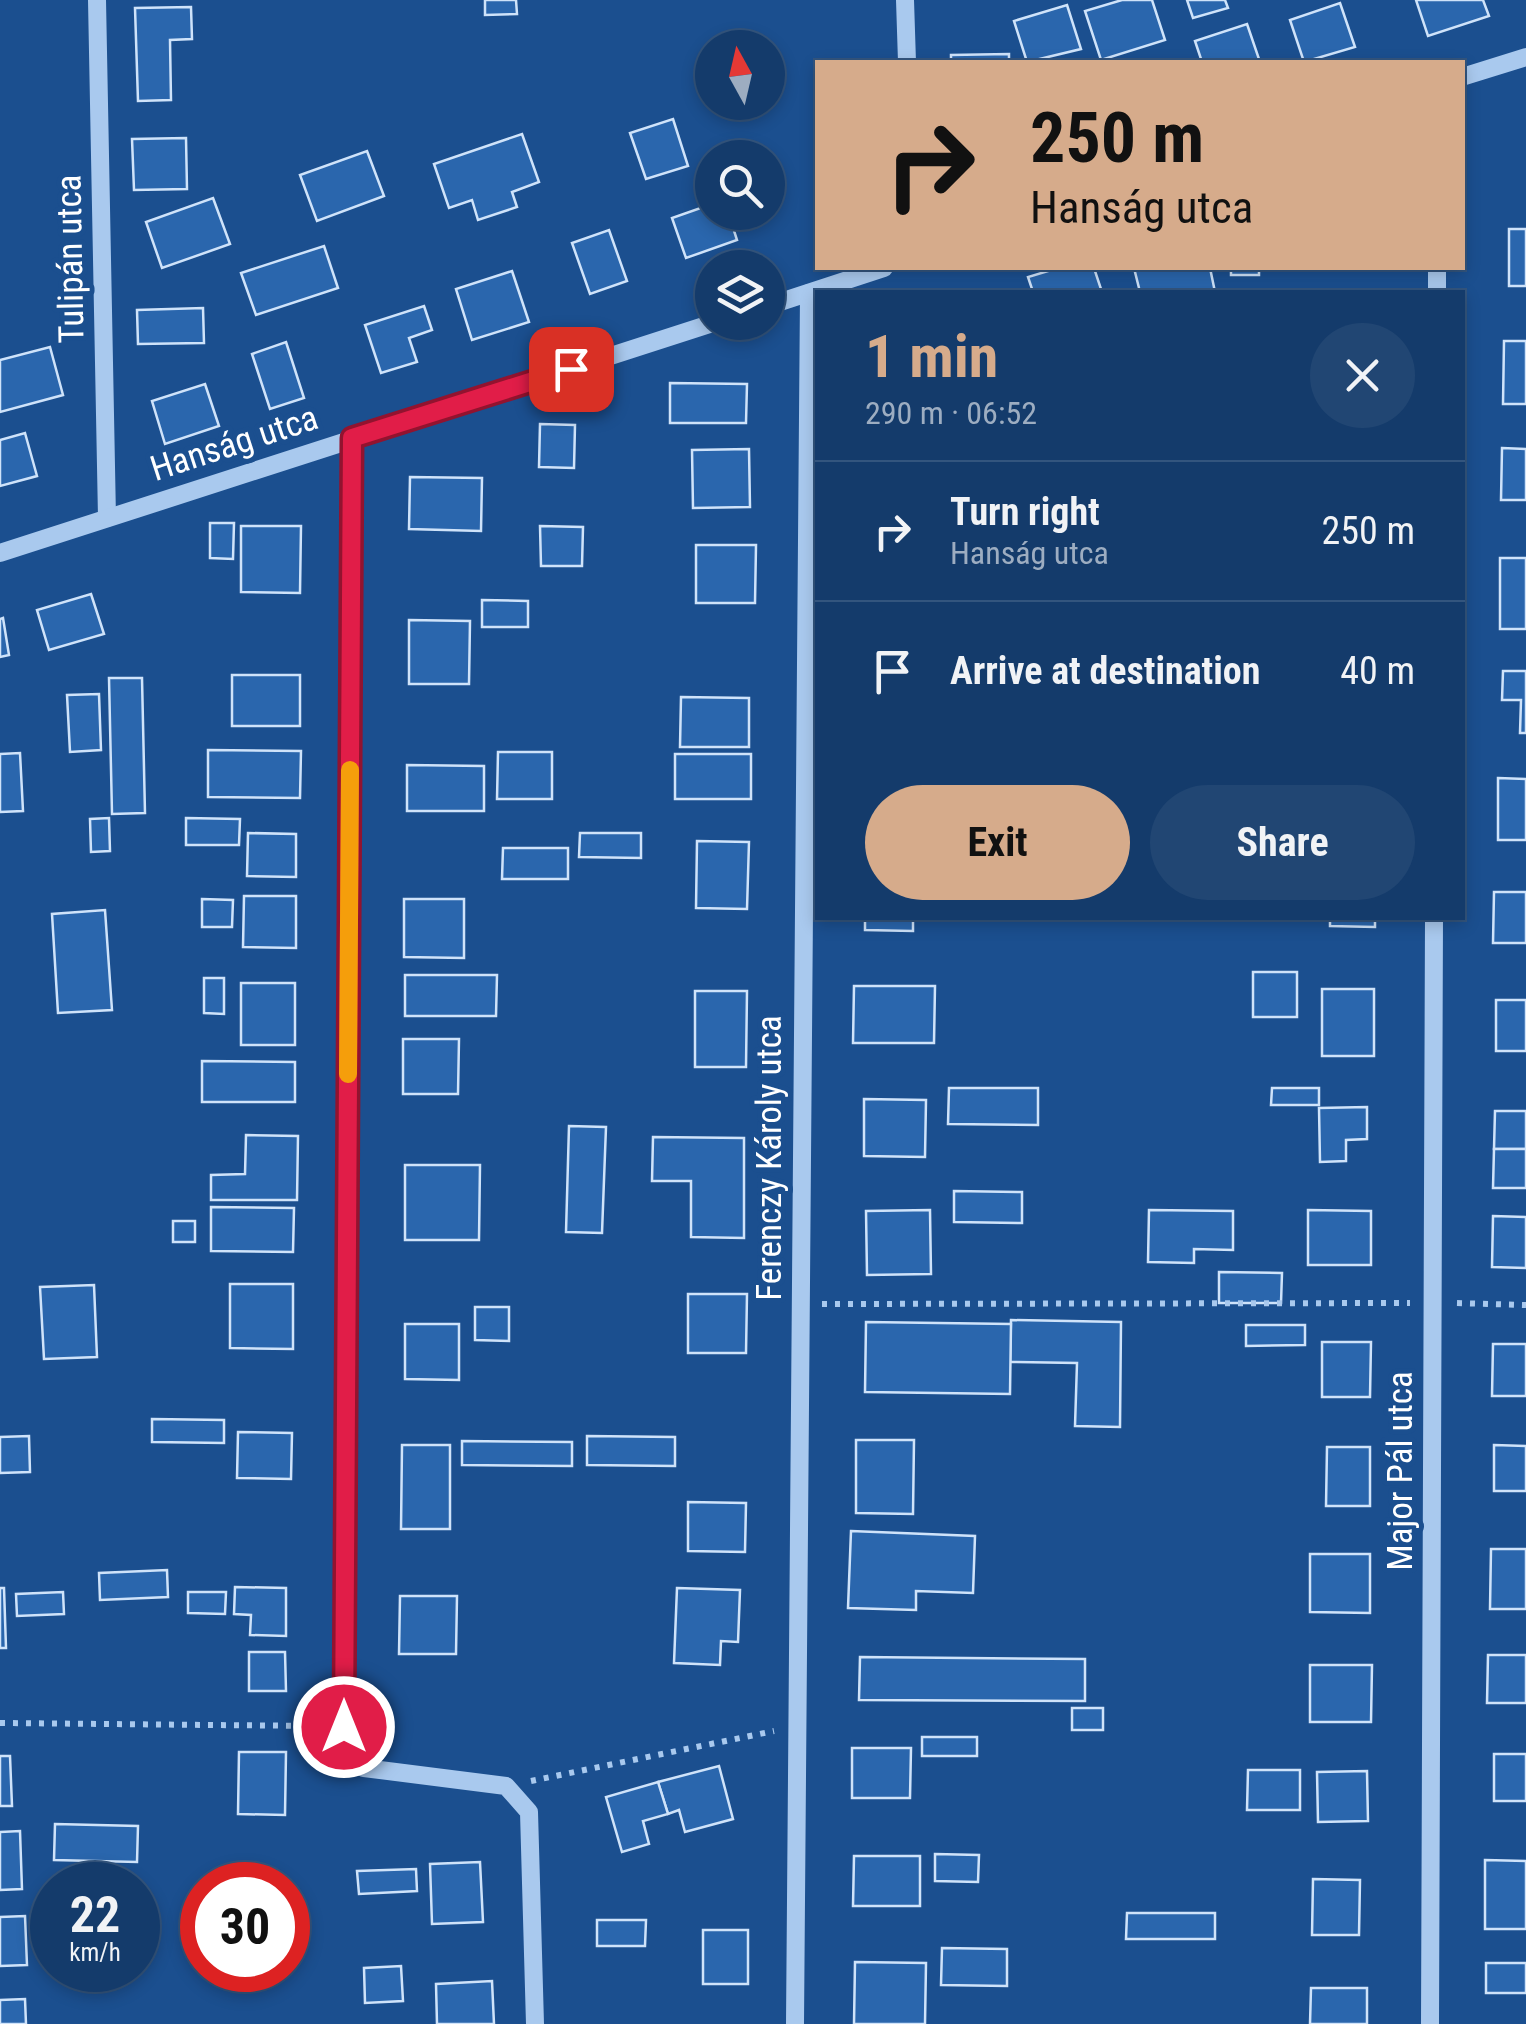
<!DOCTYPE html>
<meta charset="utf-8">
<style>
body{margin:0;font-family:"Roboto Condensed",sans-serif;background:#214673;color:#f1f3f6;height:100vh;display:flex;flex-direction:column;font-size:38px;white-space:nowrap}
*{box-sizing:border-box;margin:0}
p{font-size:32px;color:#9dadc1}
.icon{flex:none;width:55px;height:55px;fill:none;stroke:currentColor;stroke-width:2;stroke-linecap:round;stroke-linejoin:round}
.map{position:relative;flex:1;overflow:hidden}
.sheet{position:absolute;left:815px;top:290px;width:650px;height:630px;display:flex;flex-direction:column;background:#143b6b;border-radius:0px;box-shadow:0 5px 15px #0003,0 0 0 2px #33557e}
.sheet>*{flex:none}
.banner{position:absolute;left:815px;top:60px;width:650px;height:210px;border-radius:0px;box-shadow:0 5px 15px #0003,0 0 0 2px #33557e;background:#d6ab8b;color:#111;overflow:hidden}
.needle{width:65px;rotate:352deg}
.controls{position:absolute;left:695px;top:30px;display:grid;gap:20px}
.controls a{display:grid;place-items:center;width:90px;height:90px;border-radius:50%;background:#143b6b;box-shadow:0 5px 15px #0003,0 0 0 2px #33557e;font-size:50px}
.speed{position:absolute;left:30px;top:1862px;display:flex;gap:20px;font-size:50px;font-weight:700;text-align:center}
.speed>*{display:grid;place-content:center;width:130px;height:130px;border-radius:50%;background:#143b6b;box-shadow:0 5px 15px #0003,0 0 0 2px #33557e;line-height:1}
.speed small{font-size:25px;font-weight:400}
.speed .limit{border:15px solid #d22;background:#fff;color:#111}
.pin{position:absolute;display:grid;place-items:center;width:85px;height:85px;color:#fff;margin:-42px;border-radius:20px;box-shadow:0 5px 15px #0006}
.me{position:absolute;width:110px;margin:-55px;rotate:0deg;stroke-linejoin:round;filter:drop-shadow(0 0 8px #0008)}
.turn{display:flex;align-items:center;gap:35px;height:210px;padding:0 50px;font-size:45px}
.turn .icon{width:130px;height:130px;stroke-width:2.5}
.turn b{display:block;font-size:70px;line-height:85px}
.round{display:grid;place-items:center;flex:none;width:105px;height:105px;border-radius:52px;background:#214673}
.head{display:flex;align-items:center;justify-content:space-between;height:170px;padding:0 50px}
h1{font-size:60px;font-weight:700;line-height:75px;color:#d6ab8b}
.cta{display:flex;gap:20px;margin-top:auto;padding:20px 50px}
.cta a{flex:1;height:115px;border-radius:60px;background:#d6ab8b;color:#111;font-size:40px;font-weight:700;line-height:115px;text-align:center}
.cta a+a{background:#214673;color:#f1f3f6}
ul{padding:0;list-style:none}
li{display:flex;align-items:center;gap:30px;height:140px;padding:0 50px;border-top:2px solid #33557e}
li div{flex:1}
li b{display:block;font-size:38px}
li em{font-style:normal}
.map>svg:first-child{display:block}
</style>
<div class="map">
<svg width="1526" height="2024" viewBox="0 0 1526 2024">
<rect width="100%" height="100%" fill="#1b4f8f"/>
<g fill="#2a66ad" stroke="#cfe3fa" stroke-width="2.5">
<path d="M485,0H516L517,14L485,15Z"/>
<path d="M1122,0H1152L1165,40L1101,60L1085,11Z"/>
<path d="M1187,0H1225L1228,8L1193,18Z"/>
<path d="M1416,0H1483L1489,16L1428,36Z"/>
<path d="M1340,3L1355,47L1304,62L1290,20Z"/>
<path d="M1067,5L1081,49L1027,62L1014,21Z"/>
<path d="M191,7L192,39L170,40L171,100L138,101L135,8Z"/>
<path d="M1247,24L1260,62H1202L1195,41Z"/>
<path d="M1009,54V62H951V55Z"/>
<path d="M673,119L688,166L646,179L630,133Z"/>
<path d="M522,134L539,182L512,192L517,207L478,220L472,200L449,208L434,164Z"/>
<path d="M186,138L187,189L134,190L132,139Z"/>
<path d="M367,151L384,196L317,221L300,175Z"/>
<path d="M213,198L230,244L162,268L146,222Z"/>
<path d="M712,204V212H728L737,240L686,258L672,218Z"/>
<rect x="1509" y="229" width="17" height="57"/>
<path d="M609,230L627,281L590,294L572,243Z"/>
<path d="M324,246L338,288L256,315L241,273Z"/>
<path d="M1058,268H1094L1102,292H1033L1028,277Z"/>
<path d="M1134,268H1210L1215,292H1140Z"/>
<rect x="1231" y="268" width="28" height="7"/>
<path d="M512,271L529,322L472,340L456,289Z"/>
<path d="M424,306L432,330L409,338L417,362L381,373L365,325Z"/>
<path d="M203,308L204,343L138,344L137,310Z"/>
<path d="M1504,341H1526V404H1503Z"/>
<path d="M286,342L304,398L270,409L252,354Z"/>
<path d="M50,347L63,395L0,412V360Z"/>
<path d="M670,383L747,384L746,423H670Z"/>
<path d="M205,384L219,426L165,444L152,401Z"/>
<path d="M540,424L575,425L574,468L539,467Z"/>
<path d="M25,433L37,476L0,486V440Z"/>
<path d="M1502,448L1526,449V500H1501Z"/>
<path d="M749,449L750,507L693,508L692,450Z"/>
<path d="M410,477L482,478L481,531L409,529Z"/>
<path d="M210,523H234L233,559L210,558Z"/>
<path d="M241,526H301L300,593L241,592Z"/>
<path d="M540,526L583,527L582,566H541Z"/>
<path d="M696,545H756L755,603H696Z"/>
<rect x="1500" y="558" width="26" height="71"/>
<path d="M91,594L104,634L49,650L37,610Z"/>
<path d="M482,600L528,601V627H482Z"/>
<path d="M3,618L9,655L0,657V619Z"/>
<path d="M409,620L470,621L469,684H409Z"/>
<path d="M1503,671H1526V733H1520L1521,700H1502Z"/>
<rect x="232" y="675" width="68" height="51"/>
<path d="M109,678H142L145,813L112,814Z"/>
<path d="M99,694L101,750L70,752L67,695Z"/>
<path d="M681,697L749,698V747H680Z"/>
<path d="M208,750L301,751L300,798L208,797Z"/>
<path d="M498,752H552V799H497Z"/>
<path d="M20,753L23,811L0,812V754Z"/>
<rect x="675" y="754" width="76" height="45"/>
<path d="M407,765L484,766V811H407Z"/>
<path d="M1498,778L1526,779V840H1498Z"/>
<path d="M109,818L110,851L91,852L90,819Z"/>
<path d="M186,818L240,819L239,845H186Z"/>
<path d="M248,833L296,834V877L247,876Z"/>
<path d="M580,833H641V858L579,857Z"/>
<path d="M697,841L749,842L747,909L696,908Z"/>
<path d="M503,848H568V879H502Z"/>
<path d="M1494,892H1526V943H1493Z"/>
<path d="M244,896H296V948L243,947Z"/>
<path d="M202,899L233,900L232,927H202Z"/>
<path d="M404,899H464V958L404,957Z"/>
<path d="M105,910L112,1010L58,1013L52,914Z"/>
<path d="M865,918H913V931L865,930Z"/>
<path d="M1330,918H1375V927L1330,926Z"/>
<rect x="1253" y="972" width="44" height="45"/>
<path d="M405,975H497L496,1016H405Z"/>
<path d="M204,978H224V1014L204,1013Z"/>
<rect x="241" y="983" width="54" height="62"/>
<path d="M854,986H935L934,1043H853Z"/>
<rect x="1322" y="989" width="52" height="67"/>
<path d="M695,991H747L746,1067H695Z"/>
<rect x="1496" y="1000" width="30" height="51"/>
<path d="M403,1039H459L458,1094H403Z"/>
<path d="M202,1061L295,1062V1102H202Z"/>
<path d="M949,1088H1038V1125L948,1124Z"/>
<path d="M1272,1088H1319V1105H1271Z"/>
<path d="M864,1099L926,1100L925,1157L864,1156Z"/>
<path d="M1367,1107V1139L1346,1140V1161L1320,1162L1319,1108Z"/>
<path d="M1495,1111H1526V1149H1494Z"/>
<path d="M569,1126L606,1127L602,1233L566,1232Z"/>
<path d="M246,1135L298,1136L297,1200H211V1175L245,1174Z"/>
<path d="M653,1137L744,1138V1238L691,1237V1181H652Z"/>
<path d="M1494,1149H1526V1188H1493Z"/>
<path d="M405,1165H480L479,1240H405Z"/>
<path d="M954,1191L1022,1192V1223L954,1222Z"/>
<path d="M211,1207L294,1208L293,1252L211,1251Z"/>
<path d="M930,1210L931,1274L867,1275L866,1211Z"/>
<path d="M1149,1210L1233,1211V1250L1194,1249V1263L1148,1262Z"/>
<path d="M1308,1210L1371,1211V1265H1308Z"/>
<path d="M1493,1216L1526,1217V1268L1492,1267Z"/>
<rect x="173" y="1221" width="22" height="21"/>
<path d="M1219,1272L1282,1273L1281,1303H1219Z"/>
<path d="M230,1284H293V1349L230,1348Z"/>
<path d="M94,1285L97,1357L44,1359L40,1287Z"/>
<path d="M688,1294H747L746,1353H688Z"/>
<path d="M475,1307H509V1341L475,1340Z"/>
<path d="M1011,1320L1121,1322L1120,1427L1075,1426L1077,1363L1010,1362Z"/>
<path d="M866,1322L1011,1324L1010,1394L865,1392Z"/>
<path d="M405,1324H459V1380L405,1379Z"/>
<path d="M1246,1325H1305V1345L1246,1346Z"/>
<path d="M1322,1342H1371L1370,1397H1322Z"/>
<path d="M1493,1344H1526V1396H1492Z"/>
<path d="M152,1419L224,1420V1443L152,1442Z"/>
<path d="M238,1432L292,1433L291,1479L237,1478Z"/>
<path d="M29,1436L30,1472L0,1473V1437Z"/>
<path d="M587,1436L675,1437V1466L587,1465Z"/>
<path d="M856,1440H914L913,1514L856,1513Z"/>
<path d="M462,1441L572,1442V1466L462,1465Z"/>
<path d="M402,1445H450V1529H401Z"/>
<path d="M1494,1445L1526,1446V1491H1494Z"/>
<path d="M1327,1447H1370V1506H1326Z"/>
<path d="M688,1502L746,1503L745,1552L688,1551Z"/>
<path d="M851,1531L975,1536L973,1593L916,1591V1610L848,1608Z"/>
<path d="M1491,1549H1526V1609H1490Z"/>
<path d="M1310,1554H1370V1613L1310,1612Z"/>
<path d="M167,1570L168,1597L100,1600L99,1573Z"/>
<path d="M235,1587L286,1588V1636L250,1635L251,1615L234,1614Z"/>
<path d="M0,1588H4L6,1648H0Z"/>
<path d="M677,1588L740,1590L738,1642L721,1641L720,1665L674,1663Z"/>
<path d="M63,1592L64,1614L17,1616L16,1594Z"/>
<path d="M188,1592H226L225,1614L188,1613Z"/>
<path d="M400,1596H457L456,1654H399Z"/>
<path d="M249,1652H285L286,1691H249Z"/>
<path d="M1488,1655H1526V1703H1487Z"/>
<path d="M860,1657L1085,1659V1701L859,1700Z"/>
<path d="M1310,1665H1372L1371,1722H1310Z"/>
<rect x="1072" y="1708" width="31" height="22"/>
<rect x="922" y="1737" width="55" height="19"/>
<path d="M852,1748H911L910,1798H852Z"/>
<path d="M239,1752H286L285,1815L238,1814Z"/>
<rect x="1494" y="1754" width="32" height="47"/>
<path d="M0,1756H10L12,1806H0Z"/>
<path d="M719,1766L733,1819L685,1832L679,1810L668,1814L658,1782Z"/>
<path d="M1248,1770H1300V1810H1247Z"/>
<path d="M1367,1771L1368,1821L1318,1822L1317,1772Z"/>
<path d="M658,1782L668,1814L643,1821L649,1844L622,1852L606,1797Z"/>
<path d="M55,1824L138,1826L137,1862L54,1860Z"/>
<path d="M20,1831L22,1889L0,1890V1832Z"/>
<path d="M935,1854L979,1855L978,1882L935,1881Z"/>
<path d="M854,1856H920V1906H853Z"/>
<path d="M1485,1860L1526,1861V1929H1485Z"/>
<path d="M480,1862L483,1922L432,1924L430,1864Z"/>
<path d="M416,1869L417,1891L359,1894L357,1871Z"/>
<path d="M1313,1879L1360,1880L1359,1935H1312Z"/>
<path d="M37,1903H52V1929H38Z"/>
<path d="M1127,1913H1215V1939H1126Z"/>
<path d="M25,1916L27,1965L0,1966V1917Z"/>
<path d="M288,1916H301L303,1950L288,1951Z"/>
<path d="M597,1920H646L645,1946H597Z"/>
<rect x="703" y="1930" width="45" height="54"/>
<path d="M942,1948L1007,1949V1986L941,1985Z"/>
<path d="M855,1962L926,1963L925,2024H854Z"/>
<rect x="1486" y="1963" width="40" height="30"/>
<path d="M401,1966L403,2001L365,2003L364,1968Z"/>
<path d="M492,1981L494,2024H437L436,1984Z"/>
<path d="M1311,1988H1367V2024H1310Z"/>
<path d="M25,1999L26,2024H0V2000Z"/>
</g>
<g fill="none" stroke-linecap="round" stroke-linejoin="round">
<g stroke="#a9c9ee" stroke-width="6" stroke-dasharray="5 8" stroke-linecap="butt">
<path d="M1457,1303L1526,1305"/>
<path d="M822,1304L1410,1303"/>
<path d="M0,1723L319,1726"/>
<path d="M531,1781L774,1731"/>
</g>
<g stroke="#a9c9ee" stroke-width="18">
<path d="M97,0L107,518"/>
<path d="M905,0L907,62"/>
<path d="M1462,77L1526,57"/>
<path d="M1437,292V268"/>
<path d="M768,306L884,268"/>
<path d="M352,438L344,1727L364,1768L506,1786L529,1812L535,2024"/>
<path d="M0,553L716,322"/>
<path d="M795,2024L809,293"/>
<path d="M1430,2024L1434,918"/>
</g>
</g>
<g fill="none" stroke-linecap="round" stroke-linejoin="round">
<g stroke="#92132f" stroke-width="25">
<path id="route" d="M344,1727L352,438L571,369"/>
</g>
<use href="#route" stroke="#e11d48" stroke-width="18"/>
<path stroke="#f59e0b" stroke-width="18" d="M348,1074L350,770"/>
</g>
<g text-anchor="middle" stroke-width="10" stroke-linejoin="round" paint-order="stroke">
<g font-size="35" fill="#fff" stroke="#1b4f8f">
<text transform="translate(70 259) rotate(-91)" y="12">Tulipán utca</text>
<text transform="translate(234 443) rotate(-18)" y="12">Hanság utca</text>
<text transform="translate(769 1158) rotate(-90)" y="12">Ferenczy Károly utca</text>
<text transform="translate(1400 1471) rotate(-90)" y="12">Major Pál utca</text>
</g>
</g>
</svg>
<div class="controls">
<a><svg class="needle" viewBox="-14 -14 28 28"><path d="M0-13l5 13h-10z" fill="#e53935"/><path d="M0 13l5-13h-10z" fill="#9dadc1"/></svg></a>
<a><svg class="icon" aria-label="search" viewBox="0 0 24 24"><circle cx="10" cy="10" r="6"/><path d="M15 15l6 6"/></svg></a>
<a><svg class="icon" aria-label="layers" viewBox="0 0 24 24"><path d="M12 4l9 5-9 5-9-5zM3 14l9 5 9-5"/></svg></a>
</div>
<div class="speed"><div>22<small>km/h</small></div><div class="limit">30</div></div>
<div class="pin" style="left:571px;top:369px;background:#d93025"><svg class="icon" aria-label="arrive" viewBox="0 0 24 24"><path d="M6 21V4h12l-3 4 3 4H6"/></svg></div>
<svg class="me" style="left:344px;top:1727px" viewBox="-20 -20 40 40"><circle r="17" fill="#e11d48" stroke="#fff" stroke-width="3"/><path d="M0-11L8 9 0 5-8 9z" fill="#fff"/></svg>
<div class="banner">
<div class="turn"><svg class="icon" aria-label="right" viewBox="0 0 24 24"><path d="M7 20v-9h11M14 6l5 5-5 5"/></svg><div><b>250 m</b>Hanság utca</div></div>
</div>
<section class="sheet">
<div class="head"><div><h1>1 min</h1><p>290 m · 06:52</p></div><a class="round"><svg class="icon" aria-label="close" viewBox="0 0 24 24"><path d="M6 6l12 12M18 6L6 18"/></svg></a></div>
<ul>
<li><svg class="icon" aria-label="right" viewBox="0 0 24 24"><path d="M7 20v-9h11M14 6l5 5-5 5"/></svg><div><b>Turn right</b><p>Hanság utca</p></div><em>250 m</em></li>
<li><svg class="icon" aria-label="arrive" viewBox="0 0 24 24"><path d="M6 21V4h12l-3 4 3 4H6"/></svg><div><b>Arrive at destination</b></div><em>40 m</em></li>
</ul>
<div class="cta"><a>Exit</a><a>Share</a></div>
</section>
</div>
